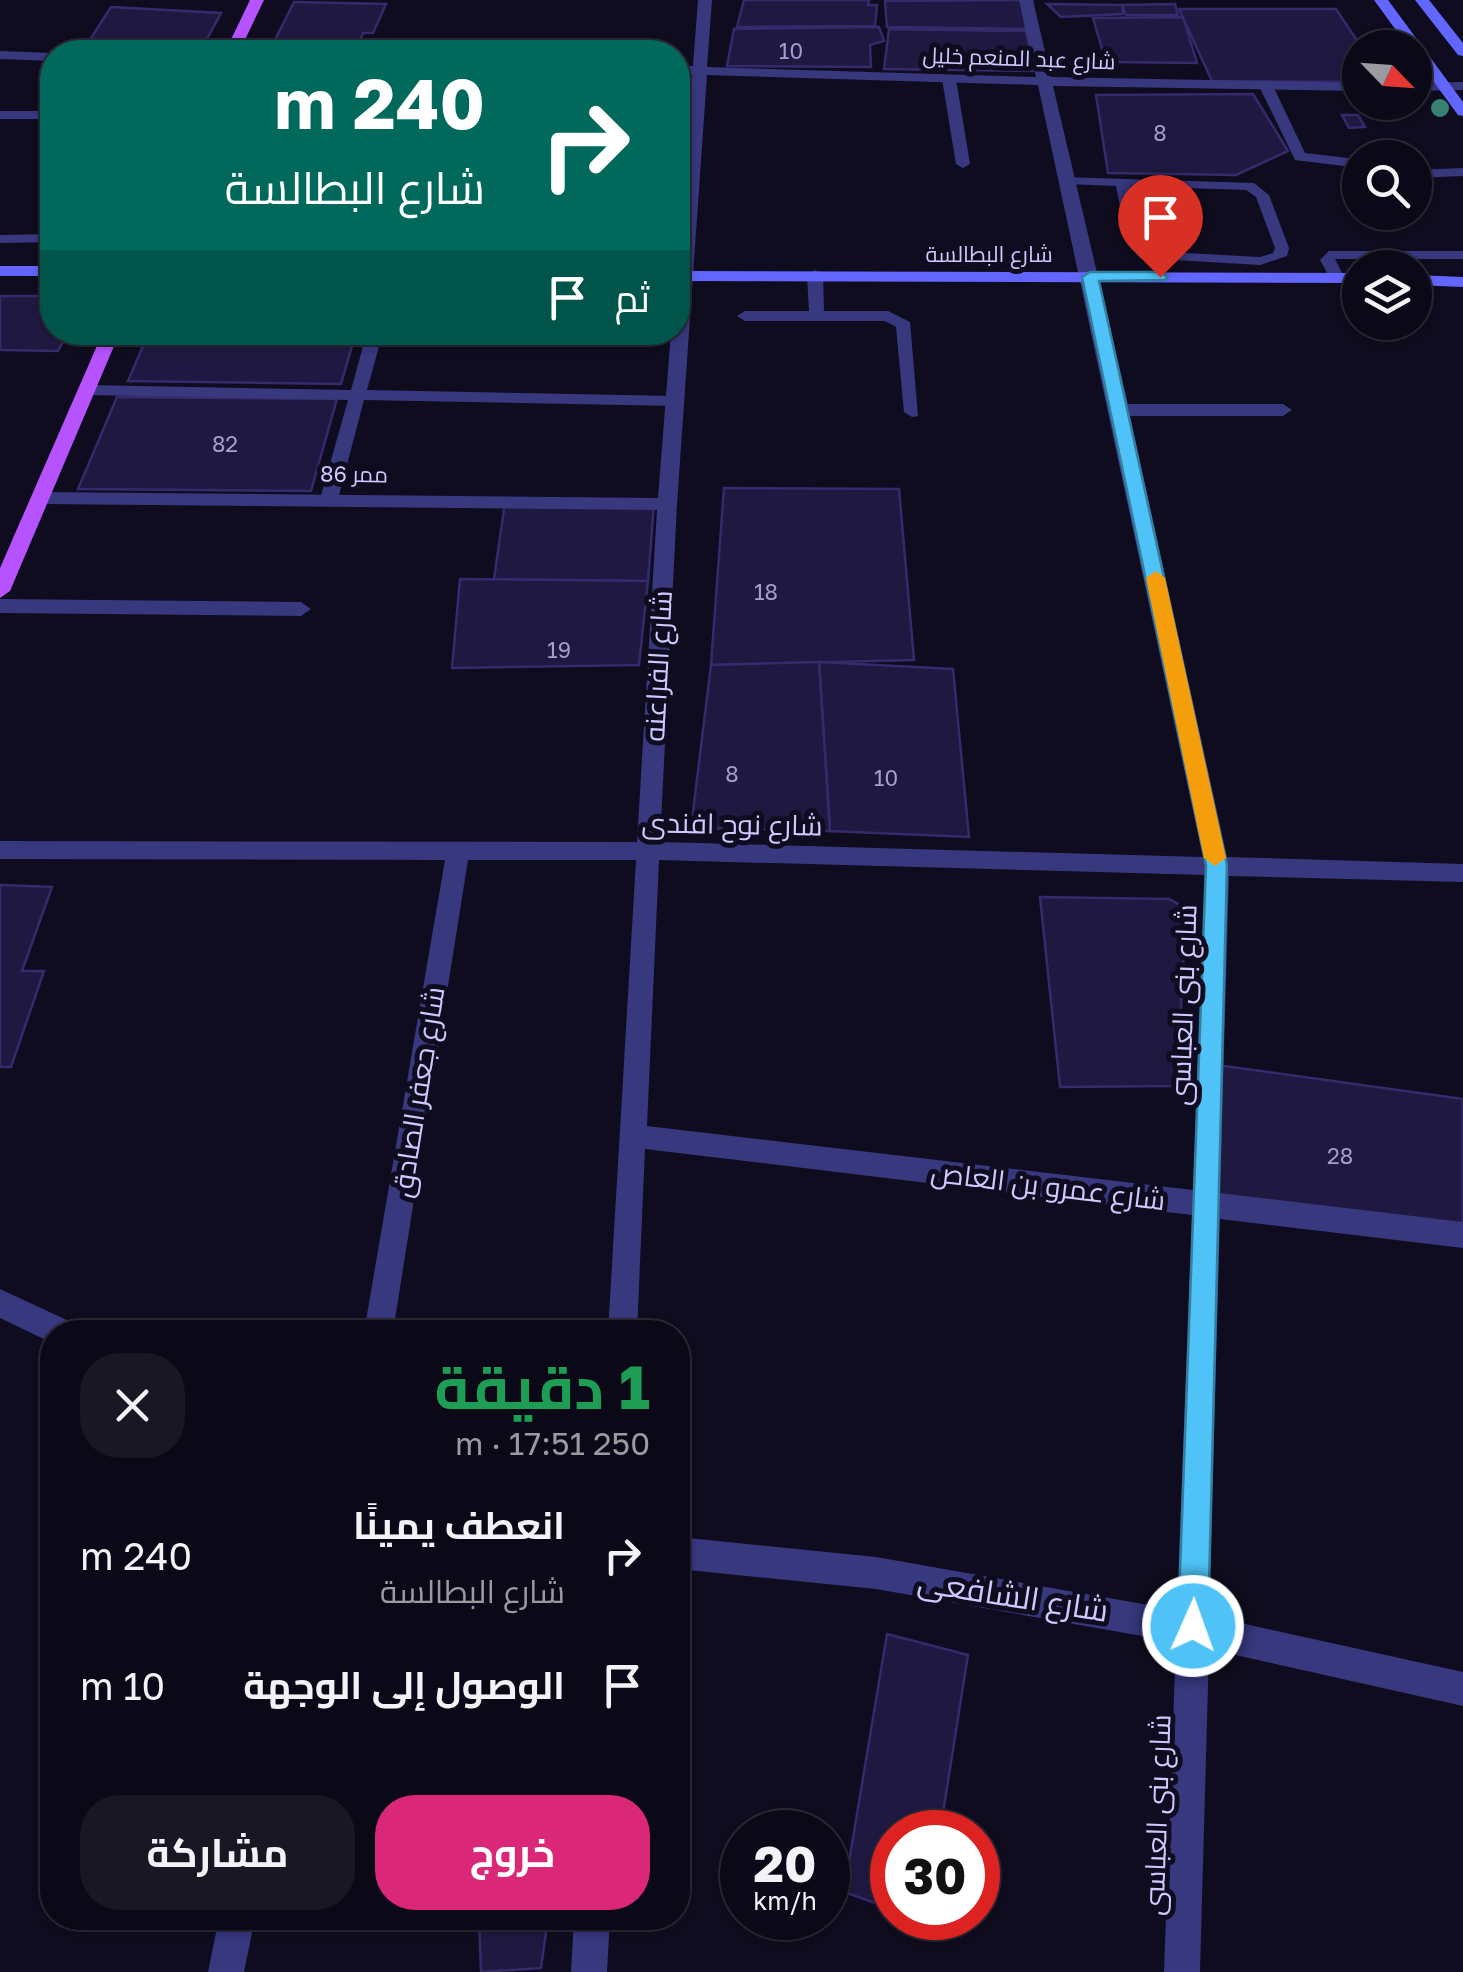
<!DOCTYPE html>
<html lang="ar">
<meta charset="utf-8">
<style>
body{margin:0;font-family:"Golos Text",Cairo,sans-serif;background:#191724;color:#f1f3f6;direction:rtl;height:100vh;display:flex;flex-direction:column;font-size:38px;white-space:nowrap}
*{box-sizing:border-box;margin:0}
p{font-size:32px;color:#9a9aa1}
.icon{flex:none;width:55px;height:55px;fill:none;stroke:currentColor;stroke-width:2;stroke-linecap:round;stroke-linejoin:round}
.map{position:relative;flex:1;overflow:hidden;direction:ltr}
.details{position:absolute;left:40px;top:1320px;width:650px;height:610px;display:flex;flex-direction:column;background:#0b0917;border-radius:40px;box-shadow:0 2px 8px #0004,0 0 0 2px #2b2a36;direction:rtl}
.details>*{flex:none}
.top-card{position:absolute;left:40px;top:40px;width:650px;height:305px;border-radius:40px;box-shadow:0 2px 8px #0004,0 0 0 2px #2b2a36;direction:rtl;background:#00695c;color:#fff;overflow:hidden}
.needle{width:65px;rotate:115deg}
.buttons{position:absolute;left:1342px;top:30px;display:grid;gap:20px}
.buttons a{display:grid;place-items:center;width:90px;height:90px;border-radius:50%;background:#0b0917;box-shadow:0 2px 8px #0004,0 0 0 2px #2b2a36;font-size:50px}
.speed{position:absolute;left:720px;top:1810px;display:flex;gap:20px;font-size:50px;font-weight:700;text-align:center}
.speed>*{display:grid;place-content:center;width:130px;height:130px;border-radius:50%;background:#0b0917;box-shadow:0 2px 8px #0004,0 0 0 2px #2b2a36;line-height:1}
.speed small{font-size:25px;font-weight:400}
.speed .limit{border:15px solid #d22;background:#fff;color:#111}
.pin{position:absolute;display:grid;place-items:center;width:85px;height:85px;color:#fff;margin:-102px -42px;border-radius:50% 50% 50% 0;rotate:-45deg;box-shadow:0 0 10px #0007}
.pin .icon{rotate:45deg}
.me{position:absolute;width:110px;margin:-55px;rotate:2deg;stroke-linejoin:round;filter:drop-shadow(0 0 8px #0008)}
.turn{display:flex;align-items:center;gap:35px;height:210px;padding:0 40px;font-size:45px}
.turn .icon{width:130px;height:130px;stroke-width:2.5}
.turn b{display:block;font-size:70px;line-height:85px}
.then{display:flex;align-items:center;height:95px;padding:0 40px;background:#0003;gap:20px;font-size:38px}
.round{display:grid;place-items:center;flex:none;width:105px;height:105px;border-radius:40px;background:#191724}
.headline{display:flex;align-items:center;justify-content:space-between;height:170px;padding:0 40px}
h1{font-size:60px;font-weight:700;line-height:75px;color:#1e9e55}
.button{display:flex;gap:20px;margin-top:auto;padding:20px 40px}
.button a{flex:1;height:115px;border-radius:40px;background:#db2777;color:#fff;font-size:40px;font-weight:700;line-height:115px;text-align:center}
.button a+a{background:#191724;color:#f1f3f6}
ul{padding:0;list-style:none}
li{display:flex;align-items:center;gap:30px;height:130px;padding:0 40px}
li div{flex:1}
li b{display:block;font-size:38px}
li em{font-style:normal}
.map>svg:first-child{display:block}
</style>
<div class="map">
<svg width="1463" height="1972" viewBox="0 0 1463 1972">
<rect width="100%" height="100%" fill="#0f0c1f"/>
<g fill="#1f1840" stroke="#352b6c" stroke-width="2.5">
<path d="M744,0H869L868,5H877L875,26L737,27Z"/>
<path d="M1021,0L1026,29L887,27L885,1Z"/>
<path d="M294,2L386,4L373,33H363L355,52H269Z"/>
<path d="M1047,4L1122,5L1123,14L1061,17Z"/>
<path d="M1175,4L1178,15H1126L1122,5Z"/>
<path d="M111,7L221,13L200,52H82Z"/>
<path d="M1179,9H1336L1362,48L1360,82L1212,81Z"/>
<path d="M1183,17L1197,63L1106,62L1093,18Z"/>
<path d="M879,27L884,41L870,45L871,67L727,66L734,29Z"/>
<path d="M889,29L1026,31L1035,71L884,69Z"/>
<path d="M1253,94L1288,151L1236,175L1108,173L1096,95Z"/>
<path d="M1342,115H1358L1365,127L1349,128Z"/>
<path d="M0,296H52V332H68L58,351L0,350Z"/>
<path d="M149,332H356L341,384L128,381Z"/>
<path d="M117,397L337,399L311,491L78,489Z"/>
<path d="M724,488L899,489L914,660L711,665Z"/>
<path d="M505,502L654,504L648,581L494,579Z"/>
<path d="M460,579L648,581L639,665L452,668Z"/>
<path d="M819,662L953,669L969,837L830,831Z"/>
<path d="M819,662L830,831L691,828L711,665Z"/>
<path d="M0,885L52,887L22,971H44L11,1067H0Z"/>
<path d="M1040,897L1169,899L1182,906L1186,912L1177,1086L1060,1087Z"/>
<path d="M1217,1065L1463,1099V1229L1217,1199Z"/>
<path d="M887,1634L968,1655L940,1832H892V1909L844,1892Z"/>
<path d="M479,1918H548L541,1968L481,1972Z"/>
</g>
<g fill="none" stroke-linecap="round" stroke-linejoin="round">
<g fill="#37387e" fill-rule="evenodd">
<path d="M949,75L956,79L970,164L963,168L956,164L942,79Z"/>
<path d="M1262,85L1274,88L1305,153L1348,158L1360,166V177L1344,166L1295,160L1260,88Z"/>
<path d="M1463,168V176L1415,178V170Z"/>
<path d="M1063,177L1254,183L1269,195L1289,248L1287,256L1260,265L1140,258L1127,244L1116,186L1068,184L1061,180ZM1130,186L1246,190L1256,197L1275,248L1273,253L1260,257L1149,251L1141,243Z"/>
<path d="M52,234V242L0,243V235Z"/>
<path d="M1329,251H1463V259H1335L1344,277L1336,282L1331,280L1320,260Z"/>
<path d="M815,270L823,275L824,311H888L910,322L918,416L912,417L904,412L896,327L885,321H745L737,316L745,311H809L807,275Z"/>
<path d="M367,332H383L367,390L675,396L683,401L675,406L364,400L338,499L329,505L320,499L348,400L87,395L79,390L87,385L351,390Z"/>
</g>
<g fill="#37387e" fill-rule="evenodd">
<path d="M698,0H712L707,67L1036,77L1019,0H1033L1051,77L1360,83V91L1053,86L1128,404H1283L1292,410L1283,416H1130L1227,857L1463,864V882L1229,876L1220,1193L1463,1222V1248L1220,1219L1209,1616L1463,1672V1706L1209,1649L1200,1972H1164L1176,1642L876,1589L678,1569V1537L876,1557L1177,1610L1192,1215L645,1149L637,1332H608L636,860H468L393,1332H364L445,860L0,859V841L637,842L657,510L41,504L31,498L41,492L658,498L671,332H678V255L692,75L678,74V66H693ZM707,75L1038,85L1203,857L660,842L677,504ZM659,860L1205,875L1193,1190L647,1126Z"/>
<path d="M0,51L52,53V61L0,59Z"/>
<path d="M1463,82V90L1415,91V83Z"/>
<rect x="0" y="111" width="52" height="8"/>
<path d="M0,599L301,602L311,609L301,616L0,613Z"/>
<path d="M0,1289L71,1322L75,1332H52V1343L0,1318Z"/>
<path d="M219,1918H255L244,1972H208Z"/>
<path d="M574,1918H610L607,1972H571Z"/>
</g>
<g fill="#6265fe" fill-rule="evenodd">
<path d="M1374,0H1388L1463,102V116L1458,115L1415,56V48H1409Z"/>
<path d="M1415,0H1429L1463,43V56L1458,55Z"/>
<rect x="0" y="266" width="52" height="10"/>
<path d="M678,271L1360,273V283L678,281Z"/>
<path d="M1415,275L1463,277V287L1415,285Z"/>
</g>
<g fill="#b652fe" fill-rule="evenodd">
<path d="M250,0H264L239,52H225Z"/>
<path d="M103,332H120L10,591L0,598V568Z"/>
</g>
</g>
<circle fill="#378072" cx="1440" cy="108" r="9"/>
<path fill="#4fc3f7" stroke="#337fa1" stroke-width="2.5" d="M1160,272L1168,277L1165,280L1099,281L1227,865L1208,1626L1203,1636L1193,1641L1183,1636L1178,1626L1206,865L1082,277L1090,272Z"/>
<path fill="#f59e0b" d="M1156,571L1165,578L1226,858L1215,866L1204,858L1146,578Z"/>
<g text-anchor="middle" stroke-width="10" stroke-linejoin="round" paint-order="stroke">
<g font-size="22" fill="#a29ecf">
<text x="791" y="59">10</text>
<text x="1160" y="141">8</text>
<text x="225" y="452">82</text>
<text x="766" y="600">18</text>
<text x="559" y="658">19</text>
<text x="732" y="782">8</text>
<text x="886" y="786">10</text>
<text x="1340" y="1164">28</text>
</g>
<g font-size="22" fill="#cecaff" stroke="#0f0c1f">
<text transform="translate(1019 58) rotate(2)" y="8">شارع عبد المنعم خليل</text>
<text x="989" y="262">شارع البطالسة</text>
<text transform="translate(354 474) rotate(1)" y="8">ممر 86</text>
</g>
<g font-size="28" fill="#cecaff" stroke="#0f0c1f">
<text transform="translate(658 666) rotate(-87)" y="10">شارع الفراعنه</text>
<text transform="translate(732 824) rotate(1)" y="10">شارع نوح افندى</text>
<text transform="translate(1183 1005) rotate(-88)" y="10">شارع بنى العباسى</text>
<text transform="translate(418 1092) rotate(-81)" y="10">شارع جعفر الصادق</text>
<text transform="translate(1048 1186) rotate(7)" y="10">شارع عمرو بن العاص</text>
<text transform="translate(1157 1815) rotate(-88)" y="10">شارع بنى العباسى</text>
</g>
<g font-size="32" fill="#cecaff" stroke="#0f0c1f">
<text transform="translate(1013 1596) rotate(9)" y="11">شارع الشافعى</text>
</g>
</g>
</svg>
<div class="buttons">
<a><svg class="needle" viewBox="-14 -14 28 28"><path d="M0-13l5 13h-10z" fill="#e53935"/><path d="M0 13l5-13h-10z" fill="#9a9aa1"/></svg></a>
<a><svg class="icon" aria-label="search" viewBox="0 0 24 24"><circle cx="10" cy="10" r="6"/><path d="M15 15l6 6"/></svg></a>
<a><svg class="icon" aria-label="layers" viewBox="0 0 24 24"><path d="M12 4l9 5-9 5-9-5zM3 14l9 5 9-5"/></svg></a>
</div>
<div class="speed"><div>20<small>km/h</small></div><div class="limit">30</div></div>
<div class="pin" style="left:1160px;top:277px;background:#d93025"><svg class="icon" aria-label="arrive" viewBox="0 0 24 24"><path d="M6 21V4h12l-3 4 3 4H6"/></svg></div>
<svg class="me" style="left:1193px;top:1626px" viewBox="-20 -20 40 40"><circle r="17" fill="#4fc3f7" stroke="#fff" stroke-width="3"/><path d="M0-11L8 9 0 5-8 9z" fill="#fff"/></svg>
<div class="top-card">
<div class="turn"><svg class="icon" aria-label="right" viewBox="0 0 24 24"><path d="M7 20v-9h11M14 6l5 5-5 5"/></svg><div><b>240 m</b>شارع البطالسة</div></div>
<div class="then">ثم<svg class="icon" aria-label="arrive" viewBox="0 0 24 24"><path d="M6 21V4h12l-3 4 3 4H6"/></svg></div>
</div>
<section class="details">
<div class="headline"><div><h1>1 دقيقة</h1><p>250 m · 17:51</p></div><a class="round"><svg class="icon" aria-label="close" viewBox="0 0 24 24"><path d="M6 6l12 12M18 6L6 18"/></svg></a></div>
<ul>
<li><svg class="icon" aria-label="right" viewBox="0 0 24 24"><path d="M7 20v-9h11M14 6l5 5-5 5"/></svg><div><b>انعطف يمينًا</b><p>شارع البطالسة</p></div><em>240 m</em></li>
<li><svg class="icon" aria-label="arrive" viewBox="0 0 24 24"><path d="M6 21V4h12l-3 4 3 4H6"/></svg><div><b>الوصول إلى الوجهة</b></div><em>10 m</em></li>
</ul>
<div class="button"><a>خروج</a><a>مشاركة</a></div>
</section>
</div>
